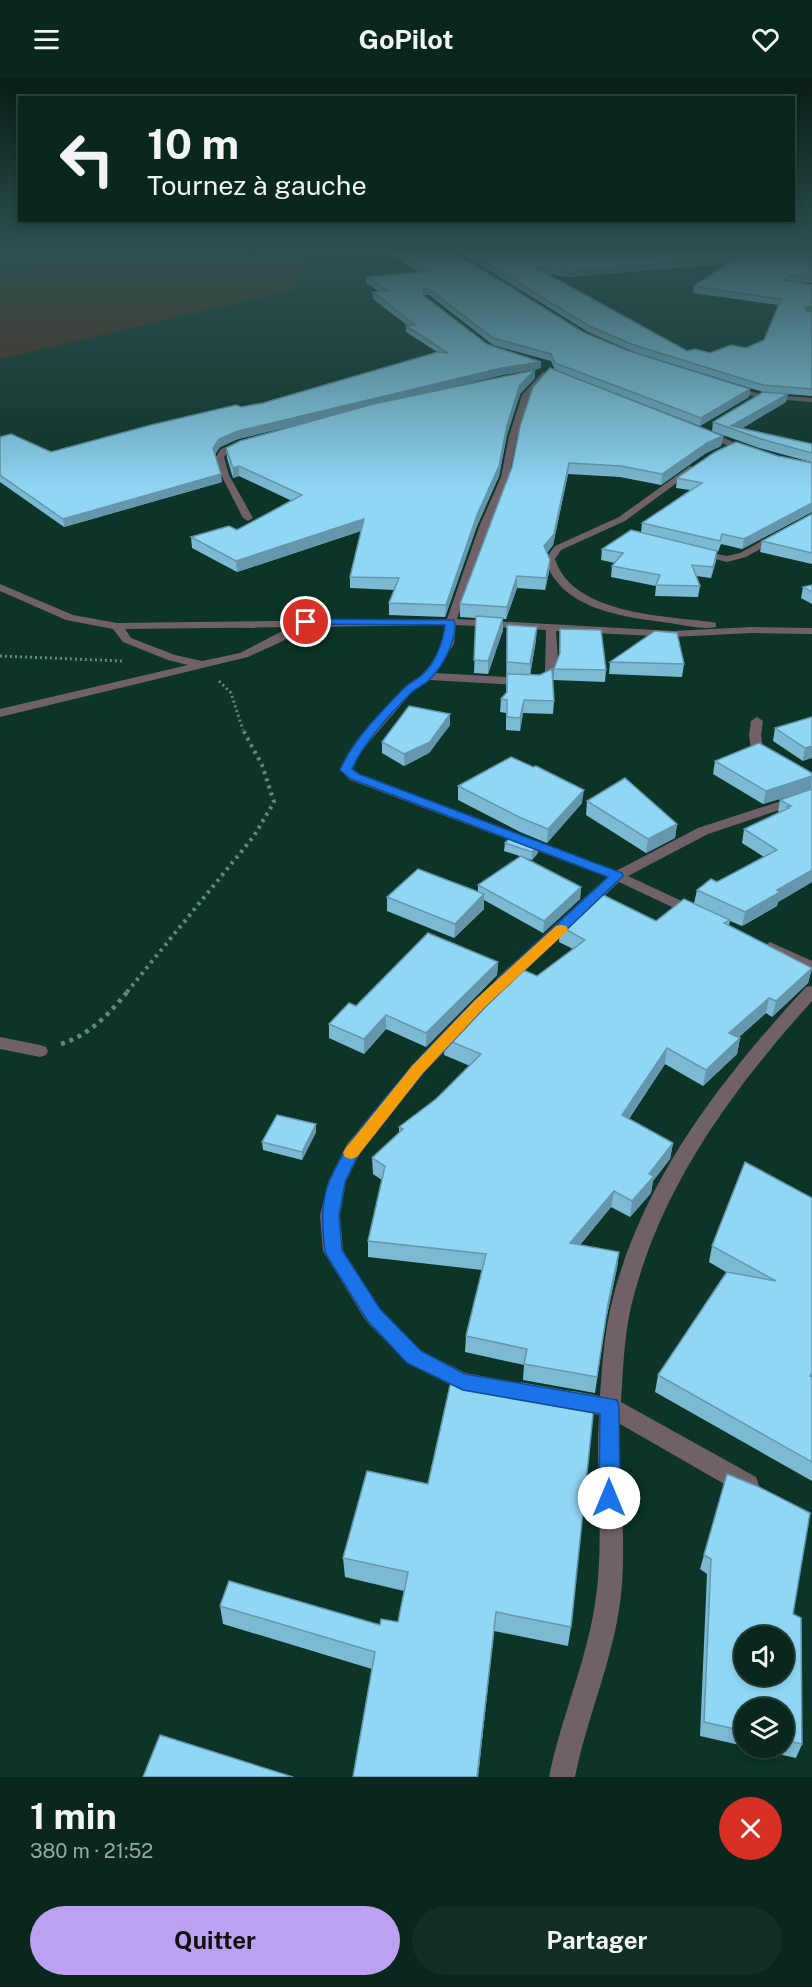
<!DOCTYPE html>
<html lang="fr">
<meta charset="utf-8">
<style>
body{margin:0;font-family:"Public Sans",sans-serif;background:#122f26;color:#f1f3f6;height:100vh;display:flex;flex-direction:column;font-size:22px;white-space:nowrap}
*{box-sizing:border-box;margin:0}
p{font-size:20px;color:#99a5a4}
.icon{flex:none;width:33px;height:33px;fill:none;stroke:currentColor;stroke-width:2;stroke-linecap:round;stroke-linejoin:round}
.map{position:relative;height:1699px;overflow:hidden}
.details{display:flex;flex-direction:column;background:#09271d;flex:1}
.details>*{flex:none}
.top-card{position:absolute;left:18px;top:18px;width:777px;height:126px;border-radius:0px;box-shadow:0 3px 9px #0003,0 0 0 2px #29443b;background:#09271d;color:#f1f3f6;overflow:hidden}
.buttons{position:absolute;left:734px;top:1548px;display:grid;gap:12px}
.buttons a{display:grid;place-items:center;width:60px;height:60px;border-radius:50%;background:#09271d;box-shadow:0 3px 9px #0003,0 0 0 2px #29443b;font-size:30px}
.pin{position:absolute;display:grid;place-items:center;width:51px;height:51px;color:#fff;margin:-26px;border:3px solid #fff;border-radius:50%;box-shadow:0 2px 6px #0007}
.me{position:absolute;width:66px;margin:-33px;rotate:0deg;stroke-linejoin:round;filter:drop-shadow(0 0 4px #0008)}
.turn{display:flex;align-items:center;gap:21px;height:126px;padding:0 30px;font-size:27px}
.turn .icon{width:78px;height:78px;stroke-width:2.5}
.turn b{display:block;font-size:42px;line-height:51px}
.round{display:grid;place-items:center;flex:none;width:63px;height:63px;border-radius:32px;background:#122f26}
.summary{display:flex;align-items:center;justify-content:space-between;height:102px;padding:0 30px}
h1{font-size:36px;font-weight:700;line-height:45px}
.button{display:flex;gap:12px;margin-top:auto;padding:12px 30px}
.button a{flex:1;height:69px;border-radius:36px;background:#bca0f2;color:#111;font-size:24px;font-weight:700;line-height:69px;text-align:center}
.button a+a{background:#122f26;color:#f1f3f6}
header{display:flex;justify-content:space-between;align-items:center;height:78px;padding:0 30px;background:#09271d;font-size:27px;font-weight:700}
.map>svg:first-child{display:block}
</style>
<header><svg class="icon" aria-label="menu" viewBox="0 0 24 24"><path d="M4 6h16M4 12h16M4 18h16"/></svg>GoPilot<svg class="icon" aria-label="heart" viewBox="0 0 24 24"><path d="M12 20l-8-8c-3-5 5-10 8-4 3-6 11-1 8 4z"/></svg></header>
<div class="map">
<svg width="812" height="1699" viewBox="0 0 812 1699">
<rect width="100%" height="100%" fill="#0c3427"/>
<path fill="#592a11" d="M66,175H312L293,212L0,281V189Z"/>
<path fill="#524d80" d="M0,175H66L0,189Z"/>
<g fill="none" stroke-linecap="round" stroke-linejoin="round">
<g stroke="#66867b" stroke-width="3" stroke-dasharray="2 3" stroke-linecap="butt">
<path d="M0,578L123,583"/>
<path d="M219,603L231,615L243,652"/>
</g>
<path stroke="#66867b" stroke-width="4" stroke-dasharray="3 4.5" stroke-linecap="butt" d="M127,914L254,758L274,724L262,687L242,650"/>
<path stroke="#66867b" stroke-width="4.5" stroke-dasharray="4 5" stroke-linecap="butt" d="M61,966C90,957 109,936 128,913"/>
<g fill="#706168" fill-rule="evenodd">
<path d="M450,175H457L520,213L515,214Z"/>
<path d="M543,294L550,296L530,318L517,358L509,399L489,449L457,541L673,553L751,549L812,550V556L751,555L673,559L556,553C557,574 564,602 539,608L429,602L413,613L369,664L357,680L353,691L360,696L616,793L698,750L812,713V721L708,756L628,798L701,832L703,835L701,838H691L619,804L509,908H497L495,904L497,900L607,799L350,702L340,692C352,661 380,635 403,611C408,605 415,602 421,597C435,584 443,565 445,547L306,549L283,563L248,579L0,639V631L188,587L168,582L123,564L113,551L66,542L0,513V506L73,537L117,545L447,541L479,449L501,399L509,358L522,317ZM456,547L546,552L545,596L538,601L435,595L454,566ZM290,549L240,575L202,583L175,577L131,560L125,551Z"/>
<path d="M732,308L760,316L812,320V324L760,320L729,312Z"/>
<path d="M701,352H707L752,373L745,375L701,356Z"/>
<path d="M244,363H247V367L227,375L224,379L229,397L253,440L248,443L243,440L221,397L216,379L221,371Z"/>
<path d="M690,388L697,390L625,443L561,472L555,481C572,536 664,538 712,544L716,545V549C702,552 684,547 670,545C624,539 560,532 545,481L555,468L619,439Z"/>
<path d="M812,435V442L746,479L727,484L692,475L697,472L727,478L740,475Z"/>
<path d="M757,639L763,643L761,657L763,669L775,678L773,681H765L751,671L749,657L751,643Z"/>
<path d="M770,864L812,883V894L765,872L762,869Z"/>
<path d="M812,908V923C732,1012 659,1111 631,1229C624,1260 623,1293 621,1324L756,1399L759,1407L756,1415L748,1418L740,1415L620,1346C618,1406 628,1466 620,1525C612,1584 587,1640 575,1699H549C561,1640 586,1585 595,1526C605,1463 595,1400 599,1337L566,1330L563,1323L566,1316L574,1313L600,1318C602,1289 604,1260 610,1232C638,1107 721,1001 806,909Z"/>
<path d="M459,942L465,944L467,948L465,952L423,996L360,1075L346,1104L340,1138L343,1172L380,1231L421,1273L466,1295L547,1310L550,1317L547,1324L539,1327L463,1313L407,1285L366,1243L323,1173L320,1138L328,1104L347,1066L411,988L453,944Z"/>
<path d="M0,959L40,967L46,969L48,973L46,977L40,979L0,971Z"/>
</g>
</g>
<g fill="#7cb9d3" fill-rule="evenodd">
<path d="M390,175H455L583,254L629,273L750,311L749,319L700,348L555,292L551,283L493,267L429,217H424V218L487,266L541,284V290L502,297L439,312L535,300L520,316L507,357L499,398L477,448L445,539L389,537V525L395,512L350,510V499L361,453L237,494L192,470L191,459L237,452L292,423L239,398L233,400L227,380L226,370L308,344L238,361L220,369L215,376L222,404L64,449L0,404V359L51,374L241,329L263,325L437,274L406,254V248H408L373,221V214H380L366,205V199L418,194Z"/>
<path d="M461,175H812V205L787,203L812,234V318L787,316L786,324L741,350L812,366V434L742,471L721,466L718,474L717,473L716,483L711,500L696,498L700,508L698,519L655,518L656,508L611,499L612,488L615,485L601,482L602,471L641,454L642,445L690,412L676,410L677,400L778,378L811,384L759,370L712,353L713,344L763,314L634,274L588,254ZM728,185L694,208L693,215L778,227L764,262L746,270L710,275L687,273L547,196L569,199Z"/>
<path d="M723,358L721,368L706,375L661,407L620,399L568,396L553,467L547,475L550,482L549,494L545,512L517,510L506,541H503V552L488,596L474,595L476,540L460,539V526L512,389Z"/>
<path d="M812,436V486L760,474L762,463Z"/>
<path d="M812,507V526L801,520L803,509Z"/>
<path d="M507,547L536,562L530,597L554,623L553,636L523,635L520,653L506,652V635L500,634L501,621L506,615Z"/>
<path d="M560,551L606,592L605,604L553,602L554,591L559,577Z"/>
<path d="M610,584L684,586L682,599L609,596Z"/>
<path d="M450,636V647L429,675L404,688L382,675V664Z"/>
<path d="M812,639L803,683L773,663L775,650Z"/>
<path d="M715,683L812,695V804L778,824L777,828L742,848L730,843L729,847L812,890L808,905L772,939L766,935L738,960H740L737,976L703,1008L665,986L629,1041L673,1065L670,1081L653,1103L651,1115L630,1139L611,1129L580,1167L619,1174L617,1190L606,1242L595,1315L523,1302L524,1287L465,1274L466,1258L482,1192L368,1179V1163L382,1102L373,1096L372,1080L399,1055V1049L436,1021L470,988L444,977L445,961L537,898L573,871L559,864L560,848L656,843L694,825L697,812L717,804L764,779L742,765L744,751L778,735L780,722L812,711L763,726L713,696Z"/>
<path d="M458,708L582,725L547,765L520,754L458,722Z"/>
<path d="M587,723L677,746L675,760L646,775L586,737Z"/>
<path d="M505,765L538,768V775L532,782L504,773Z"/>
<path d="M478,807L581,809L580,821L543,855L484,822V831L454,860L387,833V819L478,814Z"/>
<path d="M498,884L497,897L426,969L386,951L364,976L329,960V946L356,928Z"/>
<path d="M316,1046V1054L302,1082L263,1072L262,1064Z"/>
<path d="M812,1120V1403L655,1314L658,1297L726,1194L709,1184L712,1168Z"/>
<path d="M367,1393L571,1549L568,1568L494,1553L478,1699H353L372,1591L223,1546L220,1528L380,1547L398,1544L404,1513L345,1499L343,1480Z"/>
<path d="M704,1477L793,1536L802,1666L796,1680L751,1670H783V1630H744V1668L700,1658L707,1496L700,1491Z"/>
</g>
<g fill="#6596ac">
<path d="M738,179L737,185L569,199V193Z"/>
<path d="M812,228V234L804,235L805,229Z"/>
<path d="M541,284V290L502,297L238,361L220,369L214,378L213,370L219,361L238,353L502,290Z"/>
<path d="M535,292V300L520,316L507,357L499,398L477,448L445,539L446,527L520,307Z"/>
<path d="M750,311L749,319L700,348L701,340Z"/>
<path d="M788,316L786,324L738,353L731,348Z"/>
<path d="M723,358L721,368L706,375L661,407L662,396L707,365Z"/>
<path d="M569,385L568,396L553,467L543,480L544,468Z"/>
<path d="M239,388V398L233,400V390Z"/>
<path d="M221,396L222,404L64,449L63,441Z"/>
<path d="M812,425V434L742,471L744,461Z"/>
<path d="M364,441V452L237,494L236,483Z"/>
<path d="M717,473L716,483L711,500L713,489Z"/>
<path d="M550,482L549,494L545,512L546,500Z"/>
<path d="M517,498V510L506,541L507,529Z"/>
<path d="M503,540V552L488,596V583Z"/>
<path d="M537,549L536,562L530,598V586Z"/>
<path d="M524,622L523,635L520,653V640Z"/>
<path d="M450,636V647L429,675L404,688V676Z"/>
<path d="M812,668V680L803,683L805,670Z"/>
<path d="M812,698L811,711L763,726L766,713Z"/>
<path d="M584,712L582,725L547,765L548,751Z"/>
<path d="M677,746L675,760L646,775L648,761Z"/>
<path d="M538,768V775L532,782V774Z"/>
<path d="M812,792V804L778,824L777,828L742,848L745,834L777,812Z"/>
<path d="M581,809L580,821L543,855L544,843Z"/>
<path d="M484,816V831L454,860L455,846Z"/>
<path d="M498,884L497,897L426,969V955Z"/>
<path d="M812,890L808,905L772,939L776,923Z"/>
<path d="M769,920L766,935L726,970L729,955Z"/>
<path d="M386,937V951L364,976V961Z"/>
<path d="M740,960L737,976L703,1008L706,992Z"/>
<path d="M667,970L665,986L620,1053L622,1037Z"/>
<path d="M316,1046V1054L302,1082V1074Z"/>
<path d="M673,1065L670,1081L653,1103L651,1115L630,1139L632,1123L649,1096Z"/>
<path d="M614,1113L611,1129L568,1181L570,1165Z"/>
<path d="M619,1174L617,1190L606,1242L608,1226Z"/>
<path d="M496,1534L478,1699H477Z"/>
</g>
<g fill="#90d7f5" stroke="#6596ac" stroke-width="1.5" fill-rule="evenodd">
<path d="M398,175H455L583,254L629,273L750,311L701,340L555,285L551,276L493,260L429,211H424L423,217L487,266L541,284L502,290L238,353L219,361L213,370L221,396L63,441L0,397V359L11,356L51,374L151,347L236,327L241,329L263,325L438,274L448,275L406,248L415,247L373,214L387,213L366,199L426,194Z"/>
<path d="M470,175H812V199L788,197L784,202L812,207V228L805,229L806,233L812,234V311L763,307L634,267L589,248ZM738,179L694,208L781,221L764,262L746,270L731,267L710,275L695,271L687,273L533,188L569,193Z"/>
<path d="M550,290L723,358L707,365L662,396L621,388L569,385L554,456L544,468L550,482L546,500L517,498L507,529L460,526L512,389L520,348L533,309Z"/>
<path d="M535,292L520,307L507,348L499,388L477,437L446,527L389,525L399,500L350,499L364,441L236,483L191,459L229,448L237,452L302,417L239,388L233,390L226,370L240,363L373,326Z"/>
<path d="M763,314L788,316L731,348L812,366V375L761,361L713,344Z"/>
<path d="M736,364L778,378L812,385V425L744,461L722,456L720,463L642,445L702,405L677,400L715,374Z"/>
<path d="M812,436V475L762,463Z"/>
<path d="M631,452L717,473L713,489L692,487L700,508L656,507L660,497L612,488L623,475L602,471Z"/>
<path d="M812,507V514L803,509Z"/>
<path d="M476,538L503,540L488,583L474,582Z"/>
<path d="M507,547L537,549L530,586L507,584Z"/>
<path d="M560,551L601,552L606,592L554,591L560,575Z"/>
<path d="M655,553L677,555L684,586L610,584Z"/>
<path d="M552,591L554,623L524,622L520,640L507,639V622L501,621L507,614V596L540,597Z"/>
<path d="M409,628L450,636L430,664L404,676L382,664Z"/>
<path d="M812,639V668L805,670L775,650Z"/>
<path d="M759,665L812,695V698L766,713L715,683Z"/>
<path d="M511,679L533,689L536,688L584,712L548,751L521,740L458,708Z"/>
<path d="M625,700L677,746L648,761L587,723Z"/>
<path d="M812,711V792L777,812L780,814L745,834L697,812L711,801L717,804L777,772L744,751L789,730L787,729L791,728L780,722Z"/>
<path d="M512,758L538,768L532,774L505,765Z"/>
<path d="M521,778L581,809L544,843L478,807Z"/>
<path d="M418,791L484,816L455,846L387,819Z"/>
<path d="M597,814L656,843L684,821L730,842L724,845L812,890L776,923L769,920L729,955L740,960L706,992L667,970L622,1037L673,1065L649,1096L654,1098L632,1123L614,1113L570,1165L619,1174L608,1226L597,1299L524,1286L527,1271L466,1258L486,1176L368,1163L385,1088L372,1080L403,1051L399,1049L436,1021L481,976L445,961L488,915L516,889L537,898L585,862L560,848Z"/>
<path d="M428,855L498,884L426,955L386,937L364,961L329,946L349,925L356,928Z"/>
<path d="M277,1037L316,1046L302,1074L262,1064Z"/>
<path d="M745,1084L812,1120V1295L810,1298L812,1299V1384L658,1297L727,1194L776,1203L712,1168Z"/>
<path d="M451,1303L519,1316L521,1305L595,1318L571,1549L496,1534L477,1699H353L375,1574L220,1528L229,1503L380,1547L381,1541L398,1544L408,1494L343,1480L367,1393L428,1406Z"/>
<path d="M727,1396L759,1409L810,1435L793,1536L801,1540L802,1666L783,1662V1630H744V1653L704,1644L711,1481L704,1477ZM744,1558H783V1598H744Z"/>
<path d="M160,1657L293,1699H143Z"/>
</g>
<linearGradient id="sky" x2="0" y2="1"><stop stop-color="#071d15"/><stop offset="0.42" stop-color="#2e5052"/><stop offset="1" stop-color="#2e5052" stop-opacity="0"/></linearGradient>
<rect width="812" height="413" fill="url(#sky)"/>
<path fill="#1a73e8" stroke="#114b97" stroke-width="1.5" d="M306,541L454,542C459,558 443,588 431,600C426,606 418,609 412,614C392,634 363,665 352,691L359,696L622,795L623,798L485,929L423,995L359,1075L345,1104L339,1138L342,1172L380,1231L421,1273L465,1296L617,1322L619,1329L620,1420L617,1427L609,1430L602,1427L599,1420L600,1336L463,1312L407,1285L367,1242L327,1178L325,1173C322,1149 320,1124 330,1102C343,1070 364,1046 386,1019C452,938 532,870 608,799L351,701L340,692C353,662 380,635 403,611C409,605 416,602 422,597C436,584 443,564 445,547L303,546L301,544Z"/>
<path fill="#f59e0b" d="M561,847L566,848L568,851L566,854L485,929L423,995L357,1079L351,1081L345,1079L343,1075L345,1071L412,988L475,922L556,848Z"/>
</svg>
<div class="buttons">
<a><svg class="icon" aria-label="sound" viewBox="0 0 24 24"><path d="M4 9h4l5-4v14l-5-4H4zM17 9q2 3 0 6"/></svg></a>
<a><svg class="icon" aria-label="layers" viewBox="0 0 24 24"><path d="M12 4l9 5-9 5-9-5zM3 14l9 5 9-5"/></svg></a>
</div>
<div class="pin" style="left:306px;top:544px;background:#d93025"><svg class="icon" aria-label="arrive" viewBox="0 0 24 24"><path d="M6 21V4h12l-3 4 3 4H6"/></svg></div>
<svg class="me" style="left:609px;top:1420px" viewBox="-20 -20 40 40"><circle r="19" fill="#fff"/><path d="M0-13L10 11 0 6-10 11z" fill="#1a73e8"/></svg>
<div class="top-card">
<div class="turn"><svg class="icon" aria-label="left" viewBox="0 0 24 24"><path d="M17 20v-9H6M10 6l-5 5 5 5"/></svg><div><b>10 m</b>Tournez à gauche</div></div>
</div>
</div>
<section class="details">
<div class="summary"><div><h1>1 min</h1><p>380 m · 21:52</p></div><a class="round" style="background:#d93025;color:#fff"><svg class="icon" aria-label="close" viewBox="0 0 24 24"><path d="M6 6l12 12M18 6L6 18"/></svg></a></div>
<div class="button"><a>Quitter</a><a>Partager</a></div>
</section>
